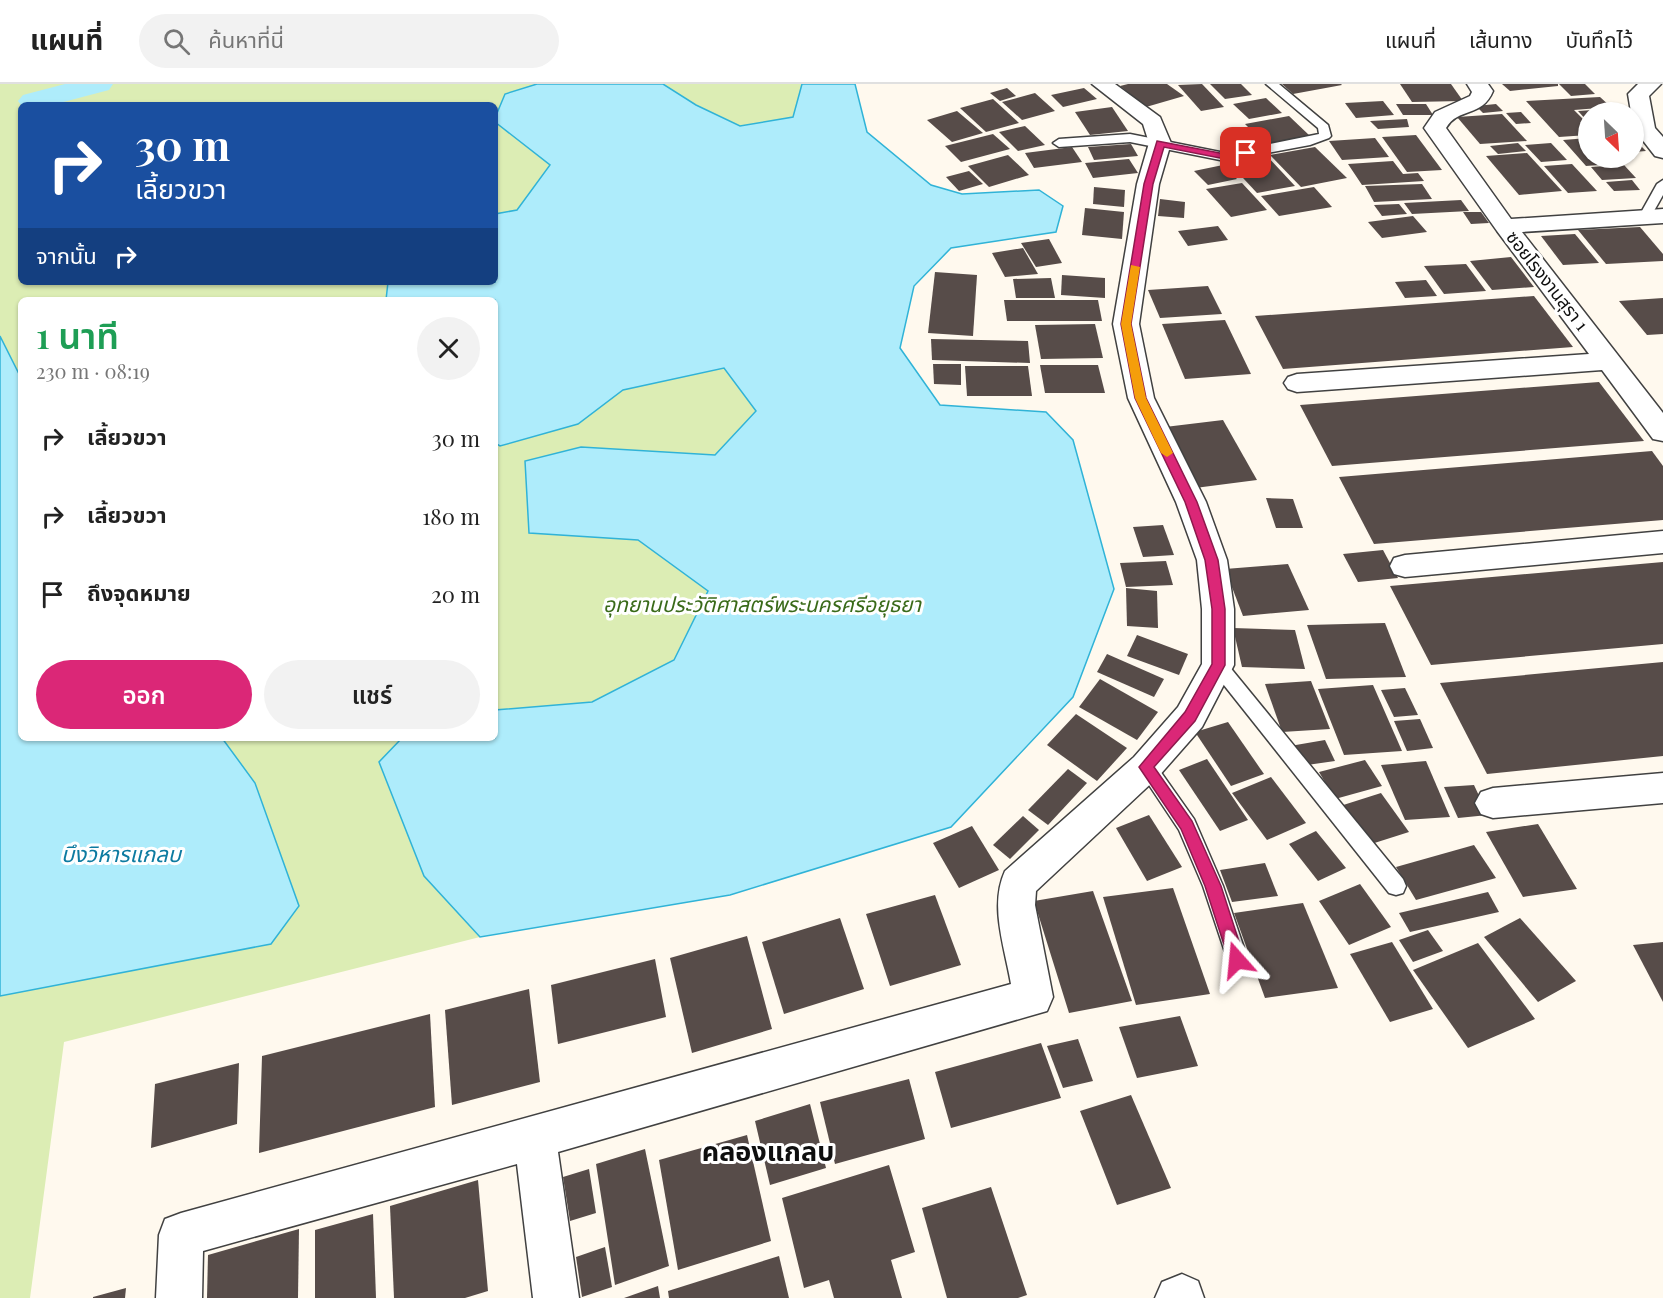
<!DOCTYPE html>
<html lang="th">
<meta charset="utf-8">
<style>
body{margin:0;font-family:"Playfair Display","Noto Sans Thai",serif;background:#f2f2f2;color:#222;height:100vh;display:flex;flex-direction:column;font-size:22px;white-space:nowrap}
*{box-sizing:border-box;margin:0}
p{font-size:20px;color:#767676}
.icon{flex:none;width:33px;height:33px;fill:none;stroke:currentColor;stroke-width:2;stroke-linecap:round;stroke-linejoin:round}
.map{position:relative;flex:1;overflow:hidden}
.sheet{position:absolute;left:18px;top:213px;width:480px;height:444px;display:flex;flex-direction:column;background:#fff;border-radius:9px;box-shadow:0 2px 4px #0004}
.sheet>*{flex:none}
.guide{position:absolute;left:18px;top:18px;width:480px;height:183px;border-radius:9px;box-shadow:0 2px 4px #0004;background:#1a4fa0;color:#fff;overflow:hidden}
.needle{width:39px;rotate:155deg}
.controls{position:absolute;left:1578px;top:18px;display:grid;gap:12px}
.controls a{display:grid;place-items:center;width:66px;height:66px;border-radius:50%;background:#fff;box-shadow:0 2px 4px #0004;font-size:30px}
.pin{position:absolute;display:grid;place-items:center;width:51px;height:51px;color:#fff;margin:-26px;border-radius:12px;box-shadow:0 3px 9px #0006}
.me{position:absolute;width:66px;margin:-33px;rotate:342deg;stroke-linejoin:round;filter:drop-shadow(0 0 4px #0008)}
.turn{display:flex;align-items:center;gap:21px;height:126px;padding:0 18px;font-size:27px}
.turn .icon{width:78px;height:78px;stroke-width:2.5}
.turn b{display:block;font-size:42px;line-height:51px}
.then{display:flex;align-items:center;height:57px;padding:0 18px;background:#0003;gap:12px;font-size:22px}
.round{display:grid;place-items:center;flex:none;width:63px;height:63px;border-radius:32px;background:#f2f2f2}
.headline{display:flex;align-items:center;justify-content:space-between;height:102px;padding:0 18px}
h1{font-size:36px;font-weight:600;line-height:45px;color:#1e9e55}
.action{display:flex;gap:12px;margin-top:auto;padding:12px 18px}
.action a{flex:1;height:69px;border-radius:36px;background:#db2777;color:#fff;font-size:24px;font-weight:600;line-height:69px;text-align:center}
.action a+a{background:#f2f2f2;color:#222}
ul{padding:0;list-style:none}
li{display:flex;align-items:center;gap:18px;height:78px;padding:0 18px}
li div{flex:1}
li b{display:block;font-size:22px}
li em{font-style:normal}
header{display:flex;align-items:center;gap:36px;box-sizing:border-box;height:84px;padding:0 30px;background:#fff;border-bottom:2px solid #e0e0e0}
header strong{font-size:28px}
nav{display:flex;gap:33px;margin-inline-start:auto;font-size:21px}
.search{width:420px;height:54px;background:#f2f2f2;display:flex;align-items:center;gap:15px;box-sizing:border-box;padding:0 21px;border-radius:33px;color:#767676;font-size:22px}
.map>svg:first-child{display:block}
</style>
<header>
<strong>แผนที่</strong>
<div class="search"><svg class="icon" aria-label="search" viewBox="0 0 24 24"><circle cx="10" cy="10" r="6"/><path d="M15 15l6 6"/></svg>ค้นหาที่นี่</div>
<nav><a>แผนที่</a><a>เส้นทาง</a><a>บันทึกไว้</a></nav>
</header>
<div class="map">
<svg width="1663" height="1214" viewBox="0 0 1663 1214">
<rect width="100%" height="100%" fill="#fff9ee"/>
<path fill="#dcedb4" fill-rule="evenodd" d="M0,0H855L867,48L931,101L962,110L1039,106L1063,122L1056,148L951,164L914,202L900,264L940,321L1046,328L1073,356L1114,505L1073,613L951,743L730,811L480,853L64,958L30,1214H0ZM21,21H495V198H21ZM21,216H495V654H21Z"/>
<g fill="#aeecfb" stroke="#30b3d7" stroke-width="1.5">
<path d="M537,0H663L696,21L740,42L793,33L802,0H855L867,48L931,101L962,110L1039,106L1063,122L1056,148L951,164L914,202L900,264L940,321L1046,328L1073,356L1114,505L1073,613L951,743L730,811L480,853L424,792L379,678L402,654H495V626L592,618L674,576L708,507L638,456L529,449L525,377L581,363L715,371L756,327L724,284L623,306L578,340L500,362L495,359V216H386L388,198H495V130L517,126L550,81L495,38V34L505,10Z"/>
<path d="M0,252L21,294V654H222L255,699L299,822L271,860L0,912Z"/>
</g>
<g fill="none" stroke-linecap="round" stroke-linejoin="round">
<path fill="#aeecfb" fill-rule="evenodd" d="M65,0H113L109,6L52,21H21L18,17L23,11Z"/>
</g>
<g fill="#574c49">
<path d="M1128,0H1167L1184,12L1146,23L1120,2Z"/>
<path d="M1202,0L1224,23L1201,27L1178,1Z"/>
<path d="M1210,0H1241L1252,11L1225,15Z"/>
<path d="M1282,0H1341L1342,1L1293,10Z"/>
<path d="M1400,0H1451L1463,17L1412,18Z"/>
<path d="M1502,0H1558V2L1510,7Z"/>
<path d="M1559,0H1585L1595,10L1571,12Z"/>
<path d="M1007,4L1016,12L1000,17L990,9Z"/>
<path d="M1084,4L1097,15L1063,23L1051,11Z"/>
<path d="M1035,9L1055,27L1022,36L1002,18Z"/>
<path d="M1600,13L1611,23L1574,26L1588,40V51L1559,53L1526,17Z"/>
<path d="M1266,14L1282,29L1249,35L1233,20Z"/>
<path d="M993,15L1019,39L986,48L960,24Z"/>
<path d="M1383,17L1394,31L1356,34L1345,19Z"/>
<path d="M1396,20H1426L1433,31H1403Z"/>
<path d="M1496,20L1503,27L1483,29L1476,22Z"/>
<path d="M1112,23L1128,47L1090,51L1075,28Z"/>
<path d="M1609,25L1612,28H1588V38L1578,27Z"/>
<path d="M957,27L983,49L952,58L927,36Z"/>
<path d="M1521,28L1531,39L1516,40L1506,29Z"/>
<path d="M1502,30L1527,57L1480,60L1457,33Z"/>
<path d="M1289,32L1310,52L1265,60L1245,40Z"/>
<path d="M1407,35L1409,43L1378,45L1370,37Z"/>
<path d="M1025,42L1045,61L1018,67L999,48Z"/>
<path d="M993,50L1010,65L961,78L945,62Z"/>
<path d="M1416,51L1442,86L1407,88L1382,53Z"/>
<path d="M1375,54L1389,73L1342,76L1329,57Z"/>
<path d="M1588,54V74H1619L1624,79L1586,82L1563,56Z"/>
<path d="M1634,58H1637L1646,67L1634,68Z"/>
<path d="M1518,59L1526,67L1498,70L1490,62Z"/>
<path d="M1551,59L1567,76L1541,78L1525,61Z"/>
<path d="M1131,60L1138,72L1094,76L1088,63Z"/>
<path d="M1072,63L1082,78L1034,84L1025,69Z"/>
<path d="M1315,63L1347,94L1301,103L1270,71Z"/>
<path d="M1527,69L1562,107L1519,111L1486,72Z"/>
<path d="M1008,71L1029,91L989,103L968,82Z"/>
<path d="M1268,73L1295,102L1257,109L1230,80Z"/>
<path d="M1129,75L1138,89L1093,94L1085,79Z"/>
<path d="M1393,77L1403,90L1418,89L1424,97L1362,101L1348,80Z"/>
<path d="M1572,80L1597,107L1568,109L1544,82Z"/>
<path d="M1223,81L1237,95L1208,101L1194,87Z"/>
<path d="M1624,81L1636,94L1602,96L1591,83Z"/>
<path d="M969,87L983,100L959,107L946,93Z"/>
<path d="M1632,96L1640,106L1614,107L1606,98Z"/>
<path d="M1242,99L1267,126L1231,133L1206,105Z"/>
<path d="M1422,100L1432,115L1374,118L1365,102Z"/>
<path d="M1094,103L1125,106L1124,123L1093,120Z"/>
<path d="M1314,103L1332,123L1279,132L1261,112Z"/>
<path d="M1160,115L1185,118L1184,134L1158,132Z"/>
<path d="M1461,116L1469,127L1412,130L1404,119Z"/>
<path d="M1399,120L1407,130L1382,132L1374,121Z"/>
<path d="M1085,124L1124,128L1122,155L1082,151Z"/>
<path d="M1463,128H1481L1489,139L1471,140Z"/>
<path d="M1413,132L1427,148L1382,154L1368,138Z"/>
<path d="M1218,142L1228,156L1188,162L1178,147Z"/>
<path d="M1640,143L1663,170V177L1606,180L1578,146Z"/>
<path d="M1575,150L1599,179L1563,181L1541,152Z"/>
<path d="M1049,155L1062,179L1036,183L1021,159Z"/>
<path d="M1023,164L1038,190L1005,193L992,169Z"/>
<path d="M1511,173L1534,203L1492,206L1470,177Z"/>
<path d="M1466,180L1486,207L1444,210L1424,182Z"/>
<path d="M935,188L977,191L973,252L928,249Z"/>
<path d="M1062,191L1105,194V214L1061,211Z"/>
<path d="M1051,194L1055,214H1016L1013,195Z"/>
<path d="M1426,196L1437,212L1405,214L1395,198Z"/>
<path d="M1208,202L1222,230L1160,234L1148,206Z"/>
<path d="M1534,212L1573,263L1283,285L1255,232Z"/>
<path d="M1663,214V250L1647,251L1619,217Z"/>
<path d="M1004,216H1098L1102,237H1007Z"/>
<path d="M1225,236L1251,290L1185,295L1162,240Z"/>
<path d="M1095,240L1103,274L1041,275L1035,241Z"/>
<path d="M931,255L1028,257L1030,279L932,276Z"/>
<path d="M933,280H961V301L934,300Z"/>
<path d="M1040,281H1098L1105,309H1045Z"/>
<path d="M965,282H1028L1032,312H967Z"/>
<path d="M1599,298L1644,357L1332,382L1300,321Z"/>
<path d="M1223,336L1257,396L1195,404L1165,343Z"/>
<path d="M1652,367L1663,382V436L1374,460L1339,393Z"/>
<path d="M1266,414L1293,415L1303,444H1276Z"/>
<path d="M1163,441L1174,471L1143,473L1133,443Z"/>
<path d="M1383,466L1398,494L1358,498L1343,470Z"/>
<path d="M1166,477L1173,501L1126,503L1120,479Z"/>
<path d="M1663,478V560L1431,581L1390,502Z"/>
<path d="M1288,480L1309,526L1243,532L1225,485Z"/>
<path d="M1126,504L1157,507L1158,544L1127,542Z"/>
<path d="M1385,539L1406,593L1326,595L1307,541Z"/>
<path d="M1233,544L1295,546L1305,585L1242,583Z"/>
<path d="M1137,551L1188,570L1179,591L1127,572Z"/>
<path d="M1107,570L1164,595L1154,613L1097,588Z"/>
<path d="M1663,578V672L1487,690L1440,599Z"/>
<path d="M1100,595L1158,628L1137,656L1079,623Z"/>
<path d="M1311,597L1330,645L1282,648L1265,600Z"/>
<path d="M1373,601L1402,667L1344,671L1318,605Z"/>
<path d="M1405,604L1418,631L1394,633L1381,606Z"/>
<path d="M1076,630L1127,664L1097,697L1047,661Z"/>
<path d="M1420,635L1433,664L1407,667L1394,637Z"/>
<path d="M1228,638L1264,690L1231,702L1195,648Z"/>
<path d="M1325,656L1335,677L1300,682L1290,662Z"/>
<path d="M1207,675L1248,736L1220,747L1179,686Z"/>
<path d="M1365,676L1382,702L1335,715L1319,688Z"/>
<path d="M1426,677L1450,733L1405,736L1381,681Z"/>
<path d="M1068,685L1087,699L1048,741L1028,726Z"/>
<path d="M1271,693L1306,739L1267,756L1232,709Z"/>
<path d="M1474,701L1488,731L1458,734L1444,703Z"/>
<path d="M1381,709L1409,748L1365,762L1337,723Z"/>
<path d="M1149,731L1182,783L1147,797L1116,744Z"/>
<path d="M1023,732L1039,746L1010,775L993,761Z"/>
<path d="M1538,740L1577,805L1523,813L1486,748Z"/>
<path d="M972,742L999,786L959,804L933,759Z"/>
<path d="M1316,747L1346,784L1318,797L1289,760Z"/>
<path d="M1474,761L1496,794L1416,816L1396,783Z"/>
<path d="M1265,779L1278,812L1232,818L1220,786Z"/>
<path d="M1360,800L1391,843L1349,861L1319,817Z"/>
<path d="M1173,804L1210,910L1136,921L1103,813Z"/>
<path d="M1093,807L1132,917L1069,929L1034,817Z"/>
<path d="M1488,808L1499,828L1410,848L1399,829Z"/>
<path d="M935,811L961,881L890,902L866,830Z"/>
<path d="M1303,819L1338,904L1265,914L1234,829Z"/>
<path d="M840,834L864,905L784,930L762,858Z"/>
<path d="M1520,834L1576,897L1538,918L1484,853Z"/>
<path d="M1428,846L1443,867L1413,878L1399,856Z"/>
<path d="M747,852L772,945L692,969L670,874Z"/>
<path d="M1392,858L1433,925L1390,938L1350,870Z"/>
<path d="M1663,858V918L1633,861Z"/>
<path d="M1478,859L1535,935L1468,964L1413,886Z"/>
<path d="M655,875L666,933L558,960L551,901Z"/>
<path d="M529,905L540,998L452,1021L445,926Z"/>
<path d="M430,930L435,1023L259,1069L262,972Z"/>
<path d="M1180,932L1198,982L1137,994L1119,943Z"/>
<path d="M1078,955L1093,997L1063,1004L1047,962Z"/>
<path d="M1041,959L1061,1014L951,1044L935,988Z"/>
<path d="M239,979L237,1040L151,1064L155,1000Z"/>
<path d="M909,995L925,1055L835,1080L820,1018Z"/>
<path d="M1131,1011L1171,1104L1117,1121L1080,1027Z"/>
<path d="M810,1020L826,1084L770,1101L755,1037Z"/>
<path d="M747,1051L771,1157L678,1186L659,1076Z"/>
<path d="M645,1065L669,1182L615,1201L596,1080Z"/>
<path d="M889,1081L915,1168L891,1176L902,1214H834L829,1196L804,1204L782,1114Z"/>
<path d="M589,1085L596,1129L570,1137L563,1093Z"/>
<path d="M478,1096L488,1207L465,1214H394L390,1122Z"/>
<path d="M991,1103L1027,1211L1018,1214H947L922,1124Z"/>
<path d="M373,1130L376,1214H315V1146Z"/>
<path d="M299,1145L298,1214H207L208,1171Z"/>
<path d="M605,1163L612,1203L582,1213L576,1173Z"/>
<path d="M779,1172L789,1214H669L668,1207Z"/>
<path d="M658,1202L660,1214H624Z"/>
<path d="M126,1204L125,1214H93V1213Z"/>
</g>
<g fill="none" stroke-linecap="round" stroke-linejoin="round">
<g stroke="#414141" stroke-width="3">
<g id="service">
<path d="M1266,0H1279L1328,41L1331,52L1329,54L1310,61L1225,77L1130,58L1059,63L1053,59L1059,55L1130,50L1225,69L1319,50L1318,44Z"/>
<path d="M1663,96V111L1650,134L1648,137H1640L1638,134L1657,100Z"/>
<path d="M1218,574L1224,576L1403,795L1406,802L1403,809L1396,811L1389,809L1212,586L1209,581L1212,576Z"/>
<path d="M1146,675L1153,677L1194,735L1223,802L1248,876L1244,883L1237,886L1230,883L1203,802L1179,746L1137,683L1139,677Z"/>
</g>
</g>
<g stroke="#414141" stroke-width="3">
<g id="minor">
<path d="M1092,0H1115L1160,33L1171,59L1159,100L1139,240L1154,314L1206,418L1227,476L1234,525V581L1202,643L1158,693L1036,807L1035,821L1053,913L1047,927L558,1068L579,1214H533L517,1080L203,1167L202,1214H156L159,1151L165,1135L181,1129L1011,900C1005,864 989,822 1005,787L1134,673L1178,623L1202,580V525L1197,476L1176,418L1128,314L1113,240L1137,100L1149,59L1143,40Z"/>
<path d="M1467,0H1488L1493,7C1482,34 1458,23 1446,44L1511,135L1663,125V139L1522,148L1663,329V357L1653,355L1602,286L1297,308L1288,305L1284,299L1288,293L1297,290L1589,270L1497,147L1424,44L1435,28L1470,12L1472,8Z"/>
<path d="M1638,0H1661L1649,12L1655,44L1663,53V74L1655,72L1634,45V28H1631L1628,10Z"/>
<path d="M1663,447V469L1405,493L1394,490L1390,482L1394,474L1405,471Z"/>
<path d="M1663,689V719L1493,734L1481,730L1475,719L1481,708L1493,704Z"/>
<path d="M1182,1190L1198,1197L1204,1214H1155L1162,1198Z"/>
</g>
</g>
<use href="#service" fill="#fff" fill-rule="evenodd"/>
<use href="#minor" fill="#fff" fill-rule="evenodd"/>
</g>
<path fill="#db2777" stroke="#8e194d" stroke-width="1.5" d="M1157,57L1225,70L1246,66L1251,69L1225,75L1164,63L1153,100L1131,240L1146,314L1197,418L1218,476L1225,525V581L1195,637L1154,683L1192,737L1221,802L1245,876L1242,881L1237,883L1231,881L1229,876L1205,802L1181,745L1139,683L1185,628L1212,580V525L1205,476L1185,418L1135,314L1121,240L1144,100Z"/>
<path fill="#f59e0b" d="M1131,181L1140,183L1131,240L1146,314L1173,369L1167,373L1161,369L1135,314L1121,240Z"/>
<g text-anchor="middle" stroke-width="6" stroke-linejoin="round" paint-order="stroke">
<g font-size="18" fill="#0e0e0e" stroke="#fff">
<text transform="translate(1547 197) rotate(52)" y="6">ซอยโรงงานสุรา 1</text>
</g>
<g font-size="21" font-style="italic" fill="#396a19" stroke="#fff">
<text x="762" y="528">อุทยานประวัติศาสตร์พระนครศรีอยุธยา</text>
</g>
<g font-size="22" font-style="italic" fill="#0d7ba1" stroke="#fff">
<text x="121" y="778">บึงวิหารแกลบ</text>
</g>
<g font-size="27" font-weight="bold" fill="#0e0e0e" stroke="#fff">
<text x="768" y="1077">คลองแกลบ</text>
</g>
</g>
</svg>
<div class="controls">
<a><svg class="needle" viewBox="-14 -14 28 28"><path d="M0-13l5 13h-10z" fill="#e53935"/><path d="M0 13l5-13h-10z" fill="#767676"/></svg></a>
</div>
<div class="pin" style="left:1246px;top:69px;background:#d93025"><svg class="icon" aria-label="arrive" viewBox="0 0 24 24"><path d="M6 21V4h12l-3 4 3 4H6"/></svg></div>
<svg class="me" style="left:1237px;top:876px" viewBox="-20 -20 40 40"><path d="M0-17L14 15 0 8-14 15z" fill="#db2777" stroke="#fff" stroke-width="4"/></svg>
<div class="guide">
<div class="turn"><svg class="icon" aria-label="right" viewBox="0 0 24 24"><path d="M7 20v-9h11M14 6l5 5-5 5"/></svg><div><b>30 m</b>เลี้ยวขวา</div></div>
<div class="then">จากนั้น<svg class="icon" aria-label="right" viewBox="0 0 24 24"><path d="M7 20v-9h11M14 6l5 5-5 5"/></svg></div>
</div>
<section class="sheet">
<div class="headline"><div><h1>1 นาที</h1><p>230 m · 08:19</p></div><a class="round"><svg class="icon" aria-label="close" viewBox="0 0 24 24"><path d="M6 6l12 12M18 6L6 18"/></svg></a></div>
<ul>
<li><svg class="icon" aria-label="right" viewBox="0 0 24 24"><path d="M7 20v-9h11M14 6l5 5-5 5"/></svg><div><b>เลี้ยวขวา</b></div><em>30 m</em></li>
<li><svg class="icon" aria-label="right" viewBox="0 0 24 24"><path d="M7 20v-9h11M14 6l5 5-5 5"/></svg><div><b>เลี้ยวขวา</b></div><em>180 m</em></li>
<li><svg class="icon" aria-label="arrive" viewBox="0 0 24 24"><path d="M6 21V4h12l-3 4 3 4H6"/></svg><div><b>ถึงจุดหมาย</b></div><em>20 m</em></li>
</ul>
<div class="action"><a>ออก</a><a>แชร์</a></div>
</section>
</div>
